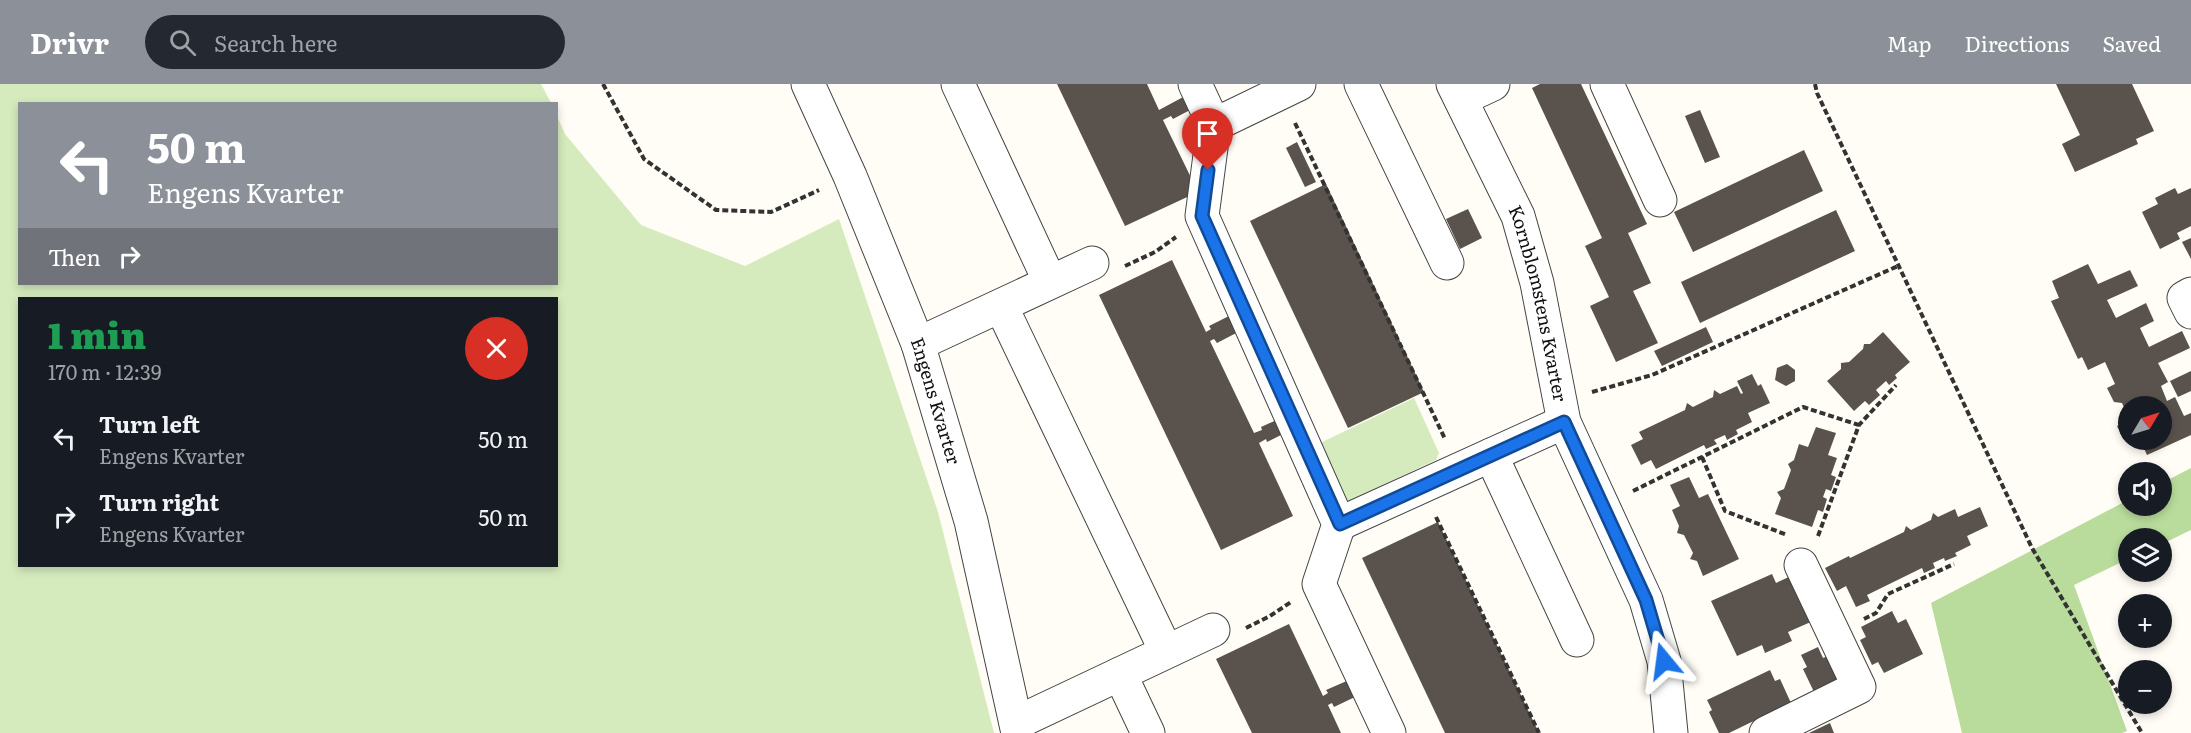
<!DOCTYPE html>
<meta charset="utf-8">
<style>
body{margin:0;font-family:Literata,serif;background:#242831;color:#f1f3f6;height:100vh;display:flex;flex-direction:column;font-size:22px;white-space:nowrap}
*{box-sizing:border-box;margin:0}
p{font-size:20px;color:#9ea1a6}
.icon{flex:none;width:33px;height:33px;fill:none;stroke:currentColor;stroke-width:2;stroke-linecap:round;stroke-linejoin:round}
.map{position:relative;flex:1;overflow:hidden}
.side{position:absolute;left:18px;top:213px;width:540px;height:270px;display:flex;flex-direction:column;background:#171b24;border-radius:0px;box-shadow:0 3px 9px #0003}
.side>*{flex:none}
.guide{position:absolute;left:18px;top:18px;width:540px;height:183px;border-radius:0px;box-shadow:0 3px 9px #0003;background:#8c9099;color:#fff;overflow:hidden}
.needle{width:39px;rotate:52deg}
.tools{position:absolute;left:2118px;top:312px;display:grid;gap:12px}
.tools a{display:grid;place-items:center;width:54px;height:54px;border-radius:50%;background:#171b24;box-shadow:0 3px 9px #0003;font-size:30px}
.pin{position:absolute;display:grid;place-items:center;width:51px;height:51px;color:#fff;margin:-62px -26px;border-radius:50% 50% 50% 0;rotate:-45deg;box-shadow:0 0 6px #0007}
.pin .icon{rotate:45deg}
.me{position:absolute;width:66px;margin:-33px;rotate:344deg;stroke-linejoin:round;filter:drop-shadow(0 0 4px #0008)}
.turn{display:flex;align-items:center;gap:21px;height:126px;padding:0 30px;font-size:27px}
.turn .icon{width:78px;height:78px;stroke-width:2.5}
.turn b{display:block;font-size:42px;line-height:51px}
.then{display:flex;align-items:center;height:57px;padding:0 30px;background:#0003;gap:12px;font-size:22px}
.round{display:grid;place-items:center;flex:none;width:63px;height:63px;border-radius:32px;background:#242831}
.head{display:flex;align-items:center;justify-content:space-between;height:102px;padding:0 30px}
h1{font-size:36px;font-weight:800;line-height:45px;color:#1e9e55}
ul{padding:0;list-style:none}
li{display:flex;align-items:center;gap:18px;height:78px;padding:0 30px}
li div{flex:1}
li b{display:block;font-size:22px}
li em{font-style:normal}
header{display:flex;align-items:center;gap:36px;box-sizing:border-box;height:84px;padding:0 30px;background:#8c9099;color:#fff}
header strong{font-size:28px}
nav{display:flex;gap:33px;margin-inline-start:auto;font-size:21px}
.search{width:420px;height:54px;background:#242831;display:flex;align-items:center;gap:15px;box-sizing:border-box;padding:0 21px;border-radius:33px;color:#9ea1a6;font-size:22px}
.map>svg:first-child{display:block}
</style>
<header>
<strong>Drivr</strong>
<div class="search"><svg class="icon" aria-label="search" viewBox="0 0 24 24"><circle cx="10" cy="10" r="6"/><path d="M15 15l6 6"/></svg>Search here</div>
<nav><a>Map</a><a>Directions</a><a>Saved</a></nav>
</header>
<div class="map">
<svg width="2191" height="649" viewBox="0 0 2191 649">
<rect width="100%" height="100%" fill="#fffdf5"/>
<g fill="#d5ebbd" fill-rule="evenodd">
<path d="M0,0H541L551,19L20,20V200H556L557,32L565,50L641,141L745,182L839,135L938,428L994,649H0ZM20,214H556V482H20Z"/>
<path d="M1414,314L1439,369L1436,376L1346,418L1318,360Z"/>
</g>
<path fill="#b9dc9c" d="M2191,384V446L2162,460V454H2128V475L2074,501L2127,647L2122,649H1962L1931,519L2128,416V422H2162V399Z"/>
<g fill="#5a524d">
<path d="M1057,0H1147L1159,26L1185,12L1192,25L1173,35L1171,32L1163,36L1198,108L1125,142Z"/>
<path d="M1540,0H1581L1647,140L1628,149L1651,199L1633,207L1658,259L1616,278L1590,222L1609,213L1585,162L1602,154L1532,4Z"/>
<path d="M2056,0H2132L2154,47L2136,55L2138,60L2075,88L2062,60L2080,51Z"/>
<path d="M1700,26L1720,73L1705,79L1685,32Z"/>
<path d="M1297,58L1316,98L1305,103L1286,64Z"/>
<path d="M1804,66L1823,107L1693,168L1674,128Z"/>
<path d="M1326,100L1424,308L1348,344L1250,137Z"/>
<path d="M2175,104L2178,110L2191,104V142L2177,149L2180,155L2160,165L2142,128L2158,120L2155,114Z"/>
<path d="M1468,125L1482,154L1460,165L1446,135Z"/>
<path d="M1836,126L1855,167L1700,239L1681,198Z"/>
<path d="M2191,154V175L2182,158Z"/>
<path d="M1172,176L1206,248L1211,245L1209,242L1233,230L1242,246L1217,259L1214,255L1210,257L1254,349L1262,346L1261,343L1281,334L1287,348L1267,358L1266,355L1259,359L1293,432L1221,466L1099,211Z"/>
<path d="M2088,180L2098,200L2130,186L2138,202L2107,216L2116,234L2146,219L2154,237L2140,244L2149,263L2182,247L2190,264L2158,279L2168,298L2161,302L2167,317L2175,313L2184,332L2191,329V351L2147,371L2140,356H2162V322H2128V333L2122,319L2114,318L2107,304L2115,300L2105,278L2088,286L2082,273L2078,275L2051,217L2059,214L2052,197Z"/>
<path d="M1706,243L1713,258L1662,282L1654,267Z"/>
<path d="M1883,248L1910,278L1895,291L1897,294L1889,301L1886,297L1876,306L1880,311L1869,321L1865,317L1854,327L1827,297L1841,285V279L1849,278L1863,265L1864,260H1870Z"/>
<path d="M1787,280L1795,286V297L1786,302L1775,296L1777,284Z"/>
<path d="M2191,287V307L2178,313L2170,297Z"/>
<path d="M1752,290L1758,302L1761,300L1770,319L1748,329L1752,338L1736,346L1738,350L1727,356L1725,351L1714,356L1717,360L1706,365L1704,361L1656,385L1651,376L1641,381L1631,361L1643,355L1639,348L1685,326L1687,319L1693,323L1713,313L1714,306L1720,310L1737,302L1741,310L1743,309L1737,297Z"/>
<path d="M2128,337V354L2124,356L2117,342Z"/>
<path d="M1816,343L1836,349L1828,371L1837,374L1831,391L1836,393L1831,407L1826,405L1823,413L1827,415L1823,428L1818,426L1812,443L1775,430L1781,414L1777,408L1784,405L1791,386L1788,380L1794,376L1799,360L1808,363Z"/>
<path d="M1689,393L1699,414L1708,410L1739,475L1703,492L1697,477L1690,475L1693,469L1684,451L1677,449L1679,442L1672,426L1680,422L1670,401Z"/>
<path d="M1980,423L1988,442L1967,452L1971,461L1955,469L1957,472L1945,477L1944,474L1933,479L1935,484L1924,489L1922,484L1867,511L1870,517L1856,523L1846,502L1837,507L1825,484L1849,472L1850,474L1904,448L1906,442L1911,446L1931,436L1933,429L1938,433L1955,425L1958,433Z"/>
<path d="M1438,438L1539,649H1445L1362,474Z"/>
<path d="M1772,490L1776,499L1793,491L1813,537L1788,548L1792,557L1765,569L1762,561L1737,572L1711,517Z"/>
<path d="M1892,527L1898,539L1906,535L1923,570L1884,589L1878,578L1872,581L1860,556L1866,553L1861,543Z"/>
<path d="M1289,540L1323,612L1328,609L1326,606L1349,596L1357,612L1334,623L1332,619L1328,621L1341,649H1252L1216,575Z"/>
<path d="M1818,563L1823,574L1828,572L1840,597L1814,608L1803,585L1807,583L1801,571Z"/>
<path d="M1770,586L1775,597L1780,595L1791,619L1729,649H1719L1709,628L1712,626L1707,616Z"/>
<path d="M1830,639L1834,649H1809Z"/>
</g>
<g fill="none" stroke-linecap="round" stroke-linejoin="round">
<g stroke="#444" stroke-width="35">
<g id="minor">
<path id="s1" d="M808,0L850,92L918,260L971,437L1018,649"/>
<path d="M958,0L1050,198"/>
<path d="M1195,0L1214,41L1202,132L1339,440L1319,500L1389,649"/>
<path d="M1361,0L1447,179"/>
<path id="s2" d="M1453,0L1518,132L1537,199L1564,338L1646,516L1664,577L1671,649"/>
<path d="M1607,0L1660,116"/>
<path d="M1461,15L1493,0"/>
<path d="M1214,41L1299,0"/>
<path d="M2191,210L2184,214L2191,228"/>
<path d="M1001,222L1166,567"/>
<path d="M918,260L1092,179"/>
<path d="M1491,371L1577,556"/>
<path d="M1339,440L1564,338"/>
<path d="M1120,590L1148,649"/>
<path d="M1016,639L1213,546"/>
<path d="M1766,649L1859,603L1801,481"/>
</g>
</g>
<g stroke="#333" stroke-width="4" stroke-dasharray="6 3" stroke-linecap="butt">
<path d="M603,0L644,75L716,126L771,128L819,106"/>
<path d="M1815,0L1817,9L2032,464L2142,649"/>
<path d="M1295,39L1445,355"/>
<path d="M1125,182L1155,168L1176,153"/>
<path d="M1592,308L1652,291L1898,182"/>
<path d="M1702,373L1725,427L1787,451"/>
<path d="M1633,407L1803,323L1859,341"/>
<path d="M1436,433L1539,649"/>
<path d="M1818,452L1859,341L1896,301"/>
<path d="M1864,535L1876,529L1888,510L1954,480"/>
<path d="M1246,544L1270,532L1291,518"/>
</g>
<use href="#minor" stroke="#fff" stroke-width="33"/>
</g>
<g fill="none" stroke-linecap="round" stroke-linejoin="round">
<g stroke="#114b97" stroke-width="15">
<path id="route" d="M1208,86L1202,132L1340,440L1564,338L1646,516L1664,577"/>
</g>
<use href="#route" stroke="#1a73e8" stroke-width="10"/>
</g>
<g text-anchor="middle" stroke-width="6" stroke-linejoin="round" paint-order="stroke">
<g font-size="18" fill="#111" stroke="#fff">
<text dy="6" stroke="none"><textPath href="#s2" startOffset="237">Kornblomstens Kvarter</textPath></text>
<text dy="6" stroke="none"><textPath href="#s1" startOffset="342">Engens Kvarter</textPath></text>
</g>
</g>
</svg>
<div class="tools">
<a><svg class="needle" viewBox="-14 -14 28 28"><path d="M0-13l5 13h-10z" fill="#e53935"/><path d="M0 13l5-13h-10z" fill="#9ea1a6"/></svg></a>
<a><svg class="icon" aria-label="sound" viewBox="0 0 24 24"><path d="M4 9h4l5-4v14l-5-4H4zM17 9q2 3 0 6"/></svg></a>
<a><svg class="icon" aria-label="layers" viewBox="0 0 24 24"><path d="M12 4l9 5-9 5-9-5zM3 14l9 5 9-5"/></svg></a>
<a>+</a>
<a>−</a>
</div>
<div class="pin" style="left:1208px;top:86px;background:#d93025"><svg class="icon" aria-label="arrive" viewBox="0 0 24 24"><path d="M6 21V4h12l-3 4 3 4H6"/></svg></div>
<svg class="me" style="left:1664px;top:577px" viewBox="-20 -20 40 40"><path d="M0-17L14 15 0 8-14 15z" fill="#1a73e8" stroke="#fff" stroke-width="4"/></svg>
<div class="guide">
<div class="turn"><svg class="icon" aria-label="left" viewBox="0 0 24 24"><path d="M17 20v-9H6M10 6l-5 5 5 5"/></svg><div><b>50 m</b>Engens Kvarter</div></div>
<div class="then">Then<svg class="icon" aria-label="right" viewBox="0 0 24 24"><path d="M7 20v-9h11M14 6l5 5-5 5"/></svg></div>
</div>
<section class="side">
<div class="head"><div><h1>1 min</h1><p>170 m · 12:39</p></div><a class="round" style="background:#d93025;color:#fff"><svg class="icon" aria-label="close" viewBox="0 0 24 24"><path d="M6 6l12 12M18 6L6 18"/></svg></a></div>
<ul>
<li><svg class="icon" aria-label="left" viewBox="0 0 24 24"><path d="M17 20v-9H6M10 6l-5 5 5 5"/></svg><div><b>Turn left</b><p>Engens Kvarter</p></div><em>50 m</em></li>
<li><svg class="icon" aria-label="right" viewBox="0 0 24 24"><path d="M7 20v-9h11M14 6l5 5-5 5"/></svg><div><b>Turn right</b><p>Engens Kvarter</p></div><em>50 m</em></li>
</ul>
</section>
</div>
